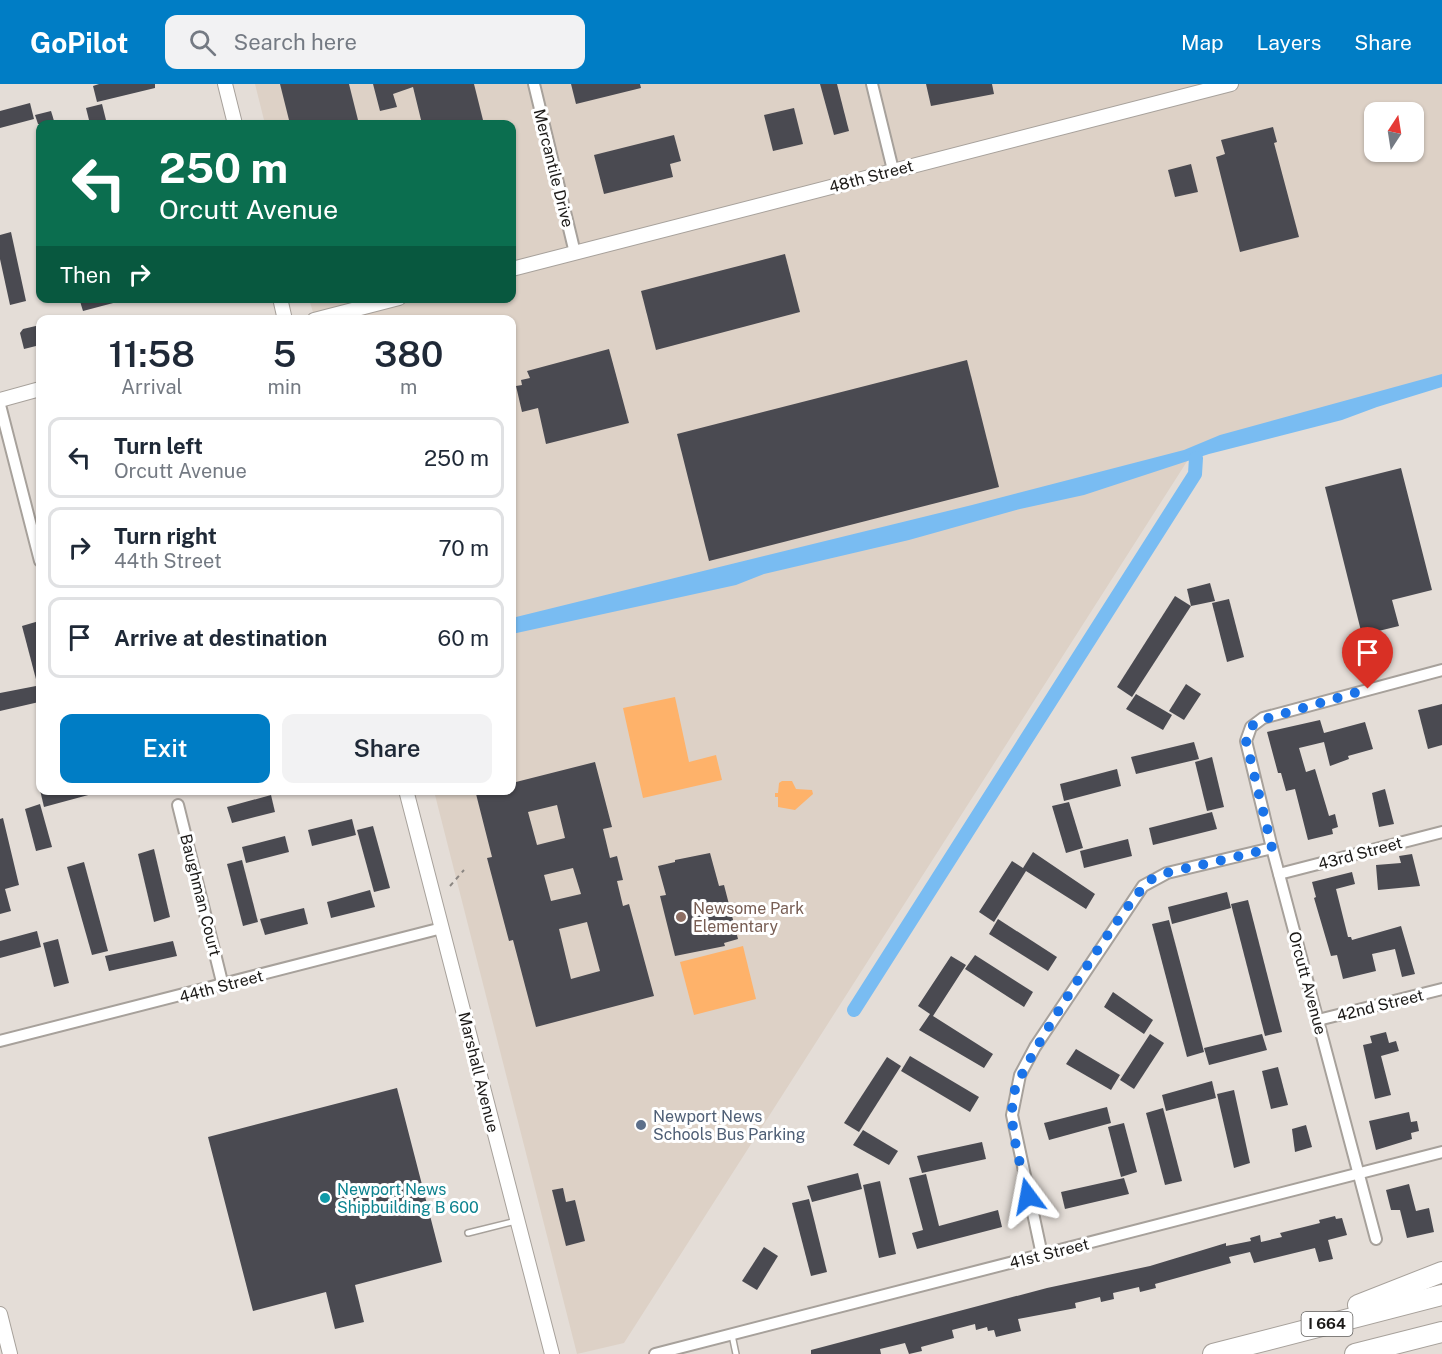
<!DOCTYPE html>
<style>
body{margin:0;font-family:"Public Sans",sans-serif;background:#f2f2f3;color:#1f2937;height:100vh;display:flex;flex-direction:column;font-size:22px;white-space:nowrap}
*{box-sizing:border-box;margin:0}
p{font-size:20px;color:#747a83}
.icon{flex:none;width:33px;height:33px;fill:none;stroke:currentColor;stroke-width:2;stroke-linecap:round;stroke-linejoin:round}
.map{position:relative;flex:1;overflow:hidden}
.side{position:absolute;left:36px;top:231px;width:480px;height:480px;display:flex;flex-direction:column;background:#fff;border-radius:12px;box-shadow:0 2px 4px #0004}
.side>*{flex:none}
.guide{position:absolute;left:36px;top:36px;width:480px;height:183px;border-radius:12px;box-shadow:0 2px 4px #0004;background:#0b6e4f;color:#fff;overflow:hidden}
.needle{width:39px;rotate:12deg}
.controls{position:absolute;left:1364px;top:18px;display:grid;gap:12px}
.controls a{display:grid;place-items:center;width:60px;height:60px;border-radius:12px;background:#fff;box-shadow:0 2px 4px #0004;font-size:30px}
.pin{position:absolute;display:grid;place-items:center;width:51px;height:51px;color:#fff;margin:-62px -26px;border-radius:50% 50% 50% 0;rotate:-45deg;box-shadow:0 0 6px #0007}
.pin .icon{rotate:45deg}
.me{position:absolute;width:66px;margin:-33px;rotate:347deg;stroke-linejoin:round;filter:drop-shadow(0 0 4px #0008)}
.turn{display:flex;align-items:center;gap:21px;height:126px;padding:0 24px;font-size:27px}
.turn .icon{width:78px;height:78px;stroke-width:2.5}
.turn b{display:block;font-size:42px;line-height:51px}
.then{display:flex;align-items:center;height:57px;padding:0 24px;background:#0003;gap:12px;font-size:22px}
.eta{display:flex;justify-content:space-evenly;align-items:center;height:102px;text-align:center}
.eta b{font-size:36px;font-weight:600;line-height:42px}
.cta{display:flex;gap:12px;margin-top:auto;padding:12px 24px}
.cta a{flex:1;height:69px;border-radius:12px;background:#007dc5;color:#fff;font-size:24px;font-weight:600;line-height:69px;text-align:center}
.cta a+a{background:#f2f2f3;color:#1f2937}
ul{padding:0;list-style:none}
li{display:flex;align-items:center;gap:18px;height:81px;margin:0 12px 9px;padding:0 12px;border:3px solid #e0e1e3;border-radius:12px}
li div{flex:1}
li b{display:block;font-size:22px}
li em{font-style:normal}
header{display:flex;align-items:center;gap:36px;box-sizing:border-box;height:84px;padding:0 30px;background:#007dc5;color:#fff}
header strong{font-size:28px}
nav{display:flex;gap:33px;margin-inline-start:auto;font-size:21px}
.search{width:420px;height:54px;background:#f2f2f3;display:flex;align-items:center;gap:15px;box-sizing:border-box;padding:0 21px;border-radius:12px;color:#747a83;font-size:22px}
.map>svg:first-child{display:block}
</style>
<header>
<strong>GoPilot</strong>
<div class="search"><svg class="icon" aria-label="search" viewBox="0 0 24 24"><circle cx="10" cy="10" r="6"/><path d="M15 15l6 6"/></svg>Search here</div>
<nav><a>Map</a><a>Layers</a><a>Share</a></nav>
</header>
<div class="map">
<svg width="1442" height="1270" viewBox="0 0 1442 1270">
<rect width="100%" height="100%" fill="#e4ddd7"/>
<path fill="#ddd1c6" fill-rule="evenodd" d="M255,0H1442V296L1193,368L624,1259L577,1270L434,707L512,706V236L315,235L309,215L512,214V40H265ZM1374,28H1413V68H1374Z"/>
<g fill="#feb26a">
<path d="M675,613L689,678L716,671L722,696L643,714L623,624Z"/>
<path d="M782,697H792L796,705L812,706L813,710L795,726L778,723V713H775V709H778L779,699Z"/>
<path d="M743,862L756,915L694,931L680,878Z"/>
</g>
<path fill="#79bcf2" d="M1442,290V303L1377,323L1342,336L1209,370L1084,411L1020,425L909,456L764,490L736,501L512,550V534L972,421L1184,366L1220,351Z"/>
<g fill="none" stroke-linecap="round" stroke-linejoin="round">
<path stroke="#79bcf2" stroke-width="14" d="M854,926L1195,390L1196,374"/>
</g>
<g fill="#4a4a51" fill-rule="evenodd">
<path d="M99,0H155V4L97,18L93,2Z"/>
<path d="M280,0H349L359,40H290Z"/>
<path d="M373,0H474L484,40H422L413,3L393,10L397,23L380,27Z"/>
<path d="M571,0H640L641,4L576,20Z"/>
<path d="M820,0H837L849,47L834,51Z"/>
<path d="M926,0H992L994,10L931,22Z"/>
<path d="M30,19L34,35L0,44V27Z"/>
<path d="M102,20L107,40H90L86,24Z"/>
<path d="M794,24L803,60L773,67L764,31Z"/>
<path d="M51,27L55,40H38L35,31Z"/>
<path d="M1273,43L1277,58L1274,59L1299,153L1240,168L1216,73L1225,70L1221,56Z"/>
<path d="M674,51L681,77L670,80L673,93L604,110L594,71Z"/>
<path d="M1191,80L1198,108L1175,113L1168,86Z"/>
<path d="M11,148L26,217L10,221L0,175V151Z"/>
<path d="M785,170L800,228L656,266L641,207Z"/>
<path d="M79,214H116L117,218L83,227Z"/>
<path d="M40,241V261L24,265L20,249L23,245Z"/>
<path d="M609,265L629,339L546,360L538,324L522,328L516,302L522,301L521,296L530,294L527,287Z"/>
<path d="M967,276L999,403L709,477L677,350Z"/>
<path d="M1401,384L1432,506L1392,516L1399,542L1362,551L1325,403Z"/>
<path d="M1210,499L1215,517L1191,522L1187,505Z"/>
<path d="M1175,512L1191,522L1132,613L1117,603Z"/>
<path d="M1229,515L1244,573L1227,578L1212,519Z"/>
<path d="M39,537L40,598L37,599L22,542Z"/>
<path d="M1186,600L1201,610L1184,636L1169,627Z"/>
<path d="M36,602L39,618L0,627V609Z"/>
<path d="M1136,610L1172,631L1163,646L1126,625Z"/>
<path d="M1442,620V661L1428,665L1418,626Z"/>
<path d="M1320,636L1324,649L1365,638L1373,665L1348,672L1349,675L1330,682L1324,658L1299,664L1306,688L1315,685L1329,732L1335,730L1338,743L1332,745L1333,750L1308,756L1295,705L1286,707L1281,689H1278L1267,648Z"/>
<path d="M1194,658L1199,675L1136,690L1131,673Z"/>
<path d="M1212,673L1224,723L1207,727L1195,678Z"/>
<path d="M595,678L612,743L603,745L610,774L617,772L623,796L617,797L623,822L629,820L654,912L536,943L513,856L509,857L487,774L492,773L475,706H512V699ZM557,721L565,754L537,761L528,728ZM573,784L581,810L551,817L544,791ZM587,838L600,887L571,895L559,845Z"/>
<path d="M1117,685L1121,702L1064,717L1060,700Z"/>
<path d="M1385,705L1394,740L1379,743L1372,709Z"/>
<path d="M40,706H92V710L44,723Z"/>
<path d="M271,711L275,728L232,739L227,723Z"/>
<path d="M1069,718L1083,764L1066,769L1052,722Z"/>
<path d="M40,720L52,763L36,767L25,725Z"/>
<path d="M1212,728L1217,745L1153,761L1149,744Z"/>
<path d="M3,734L19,801L5,805L11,827L0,830V735Z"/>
<path d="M352,735L356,751L312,762L308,746Z"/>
<path d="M373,742L390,804L374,808L357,746Z"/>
<path d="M285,752L289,768L246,779L242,763Z"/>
<path d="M1128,755L1132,772L1084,784L1080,767Z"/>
<path d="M154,765L170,833L154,838L138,770Z"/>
<path d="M1033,768L1095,810L1086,825L1026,787L994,838L979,828L1012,777L1023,784Z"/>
<path d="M710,769L719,802L724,801L738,855L724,859L725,862L675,872L660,812L666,811L658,782L675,778V776Z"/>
<path d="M1412,770L1420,802L1378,806L1376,781L1401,779L1399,772Z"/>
<path d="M242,776L258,838L243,842L227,780Z"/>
<path d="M84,778L108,867L92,871L67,783Z"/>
<path d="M1352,788L1355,800L1336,805L1348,853H1351L1352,856L1401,842L1415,890L1402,893L1395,865L1372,870L1376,887L1343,895L1337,871L1331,872L1314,814L1316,813L1312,798Z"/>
<path d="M370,806L375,823L331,834L327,818Z"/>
<path d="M1227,808L1231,824L1172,840L1168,823Z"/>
<path d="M1248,816L1282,948L1265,952L1231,820Z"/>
<path d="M304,824L308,840L265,851L260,835Z"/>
<path d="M998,835L1057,873L1048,887L989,850Z"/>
<path d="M1169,836L1204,968L1187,973L1152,840Z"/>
<path d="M37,847L41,863L0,874V857Z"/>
<path d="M58,855L69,899L54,903L43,859Z"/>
<path d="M173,857L177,872L109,887L105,872Z"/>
<path d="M975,871L1033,908L1024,923L965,885Z"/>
<path d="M951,872L966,881L933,932L993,970L984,984L919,946L930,930L918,922Z"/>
<path d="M1113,908L1153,936L1144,950L1104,923Z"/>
<path d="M1386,948L1389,959L1396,957L1399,967L1381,972L1391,1011L1375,1015L1363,961L1372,959L1370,952Z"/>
<path d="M1150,950L1164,959L1134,1005L1120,996Z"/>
<path d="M1262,950L1267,966L1209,981L1204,964Z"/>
<path d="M1076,965L1120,991L1111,1006L1066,980Z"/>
<path d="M910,972L979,1013L970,1028L901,987Z"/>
<path d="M887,973L901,982L859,1048L844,1039Z"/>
<path d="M1278,983L1288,1021L1271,1025L1262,987Z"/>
<path d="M1212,997L1216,1014L1166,1027L1162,1011Z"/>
<path d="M397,1004L442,1178L355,1201L364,1238L335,1245L326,1208L253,1227L208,1053Z"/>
<path d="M1234,1006L1250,1079L1234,1084L1217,1010Z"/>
<path d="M1107,1023L1111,1039L1049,1056L1044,1039Z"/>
<path d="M1163,1024L1182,1097L1165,1101L1146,1029Z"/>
<path d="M1409,1028L1411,1038L1417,1037L1419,1047L1411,1049L1412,1055L1376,1066L1369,1037Z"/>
<path d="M1124,1039L1137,1088L1121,1093L1108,1043Z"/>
<path d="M1306,1041L1312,1063L1295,1068L1292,1045Z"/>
<path d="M863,1046L898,1067L889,1081L853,1061Z"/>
<path d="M982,1058L986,1075L922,1089L917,1072Z"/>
<path d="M858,1089L862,1105L812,1118L807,1102Z"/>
<path d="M926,1090L939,1142L998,1126L1002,1143L917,1165L912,1149L923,1146L909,1094Z"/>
<path d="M1124,1094L1129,1110L1065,1125L1061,1108Z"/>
<path d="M880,1097L896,1170L879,1174L863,1101Z"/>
<path d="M1409,1100L1416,1127L1429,1124L1434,1148L1407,1154L1400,1126H1391L1386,1106Z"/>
<path d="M563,1104L566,1118L575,1116L585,1157L566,1162L552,1106Z"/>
<path d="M809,1115L827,1188L811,1192L792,1119Z"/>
<path d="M1335,1132L1336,1135L1342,1134L1347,1151L1328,1156L1333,1175L1319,1178L1315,1164L1254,1179L1250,1168L1229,1173L1231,1179L1155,1200L1156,1204L1140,1208L1139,1203L1113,1209L1114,1215L1101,1218L1100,1213L1075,1219L1076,1224L1018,1235L1021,1247L996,1253L994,1246L988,1247L987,1243L976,1246L975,1240L952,1246L954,1254L921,1263L922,1267L909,1270L905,1259L880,1265L881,1270H811V1266L1047,1204L1150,1182L1226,1159V1162L1251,1157L1250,1154L1260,1151L1261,1158L1282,1153L1280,1149L1320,1139L1319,1136Z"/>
<path d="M764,1163L778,1172L757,1206L742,1197Z"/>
</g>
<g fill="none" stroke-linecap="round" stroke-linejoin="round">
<g stroke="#a7a19b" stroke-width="8">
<g id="service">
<path d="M468,1149L516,1137"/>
<path d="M732,1251L736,1270"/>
</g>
</g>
<g stroke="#a7a19b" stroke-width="14">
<g id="minor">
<path d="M534,0L575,169"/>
<path d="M872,0L893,86"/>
<path d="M0,321L40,477"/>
<path d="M178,721L223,902"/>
<path d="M1279,790L1442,748"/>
<path d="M1318,936L1442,905"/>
<path d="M0,957L442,844"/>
<path d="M1376,1155L1272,764L1246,657L1251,643L1263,634L1442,586"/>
<path d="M1042,1171L1012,1031L1020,991L1035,963L1143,802L1167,789L1272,764"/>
<path d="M655,1270L1442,1068"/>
</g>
</g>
<g stroke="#a7a19b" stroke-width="16">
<g id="tertiary">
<path d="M225,0L235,40"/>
<path d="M512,185L1231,0"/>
<path d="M280,214L285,236"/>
<path d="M314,236L399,214"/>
<path d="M0,316L40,305"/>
<path d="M406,706L552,1270"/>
<path d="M0,1230L10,1270"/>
</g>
</g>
<g stroke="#a7a19b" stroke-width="22">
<g id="motorway">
<path d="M1358,1221L1442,1188"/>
<path d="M1213,1270L1442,1211"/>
<path d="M1355,1270L1442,1248"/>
</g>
</g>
<path stroke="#8b8682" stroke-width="2" stroke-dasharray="4.5 4.5" stroke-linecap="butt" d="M450,802L464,786"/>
<use href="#service" stroke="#fff" stroke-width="5"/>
<use href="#minor" stroke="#fff" stroke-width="10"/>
<use href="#tertiary" stroke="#fff" stroke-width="14"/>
<use href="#motorway" stroke="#fff" stroke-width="20"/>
</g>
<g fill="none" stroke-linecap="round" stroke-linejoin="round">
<path stroke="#1a73e8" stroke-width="10" stroke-dasharray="0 18" d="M1028,1112C1021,1080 1007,1042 1014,1009C1019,984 1133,805 1152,795C1164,788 1179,786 1192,783C1218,777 1245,771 1272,764L1246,657L1248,649L1255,638L1368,605"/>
</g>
<circle fill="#8d6e63" stroke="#fff" stroke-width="2" cx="681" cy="833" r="6"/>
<circle fill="#5c6f8a" stroke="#fff" stroke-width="2" cx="641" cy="1041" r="6"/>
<circle fill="#0f9aa8" stroke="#fff" stroke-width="2" cx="325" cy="1114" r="6"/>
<g text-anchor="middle" stroke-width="6" stroke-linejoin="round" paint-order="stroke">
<rect fill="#fff" stroke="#605f5d" stroke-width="1.5" x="1301.5" y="1228" width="51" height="24" rx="4.5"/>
<g font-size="15" font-weight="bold" fill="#1c1a18">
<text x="1327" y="1245">I 664</text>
</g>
<g font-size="16" fill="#1c1a18" stroke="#fff">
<text transform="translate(554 84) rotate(76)" y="6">Mercantile Drive</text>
<text transform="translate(871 92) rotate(-15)" y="6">48th Street</text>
<text transform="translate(1360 769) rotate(-15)" y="6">43rd Street</text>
<text transform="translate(201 811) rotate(76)" y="6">Baughman Court</text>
<text transform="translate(1308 899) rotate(75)" y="6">Orcutt Avenue</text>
<text transform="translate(221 902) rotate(-15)" y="6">44th Street</text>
<text transform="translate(1380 921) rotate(-14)" y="6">42nd Street</text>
<text transform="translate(479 988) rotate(76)" y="6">Marshall Avenue</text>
<text transform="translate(1049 1169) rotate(-14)" y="6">41st Street</text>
</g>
<g font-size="16" fill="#785e54" stroke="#fff" text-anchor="start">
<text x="693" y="830">Newsome Park<tspan x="693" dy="18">Elementary</tspan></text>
</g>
<g font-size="16" fill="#4e5e75" stroke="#fff" text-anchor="start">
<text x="653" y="1038">Newport News<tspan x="653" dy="18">Schools Bus Parking</tspan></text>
</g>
<g font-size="16" fill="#0d838f" stroke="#fff" text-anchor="start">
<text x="337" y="1111">Newport News<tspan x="337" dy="18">Shipbuilding B 600</tspan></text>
</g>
</g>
</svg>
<div class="controls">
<a><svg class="needle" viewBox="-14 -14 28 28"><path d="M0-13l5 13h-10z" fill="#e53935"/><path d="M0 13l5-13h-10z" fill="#747a83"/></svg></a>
</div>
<div class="pin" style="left:1368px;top:605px;background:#d93025"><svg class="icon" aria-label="arrive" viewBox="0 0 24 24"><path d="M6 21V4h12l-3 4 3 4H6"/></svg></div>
<svg class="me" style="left:1028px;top:1112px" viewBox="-20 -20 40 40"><path d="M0-17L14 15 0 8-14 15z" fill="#1a73e8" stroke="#fff" stroke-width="4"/></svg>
<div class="guide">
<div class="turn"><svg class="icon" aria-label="left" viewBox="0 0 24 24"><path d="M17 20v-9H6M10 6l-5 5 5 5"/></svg><div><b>250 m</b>Orcutt Avenue</div></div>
<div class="then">Then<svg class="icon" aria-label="right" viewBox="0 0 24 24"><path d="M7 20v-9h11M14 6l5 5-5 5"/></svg></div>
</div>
<section class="side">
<div class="eta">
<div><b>11:58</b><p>Arrival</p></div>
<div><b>5</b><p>min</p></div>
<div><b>380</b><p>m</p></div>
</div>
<ul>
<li><svg class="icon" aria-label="left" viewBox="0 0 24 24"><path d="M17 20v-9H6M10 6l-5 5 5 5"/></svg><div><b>Turn left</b><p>Orcutt Avenue</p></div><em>250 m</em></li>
<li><svg class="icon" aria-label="right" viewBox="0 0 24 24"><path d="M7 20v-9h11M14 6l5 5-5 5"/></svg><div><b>Turn right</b><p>44th Street</p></div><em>70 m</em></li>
<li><svg class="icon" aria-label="arrive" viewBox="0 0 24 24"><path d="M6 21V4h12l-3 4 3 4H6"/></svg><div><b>Arrive at destination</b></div><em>60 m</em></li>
</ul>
<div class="cta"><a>Exit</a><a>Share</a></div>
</section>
</div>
